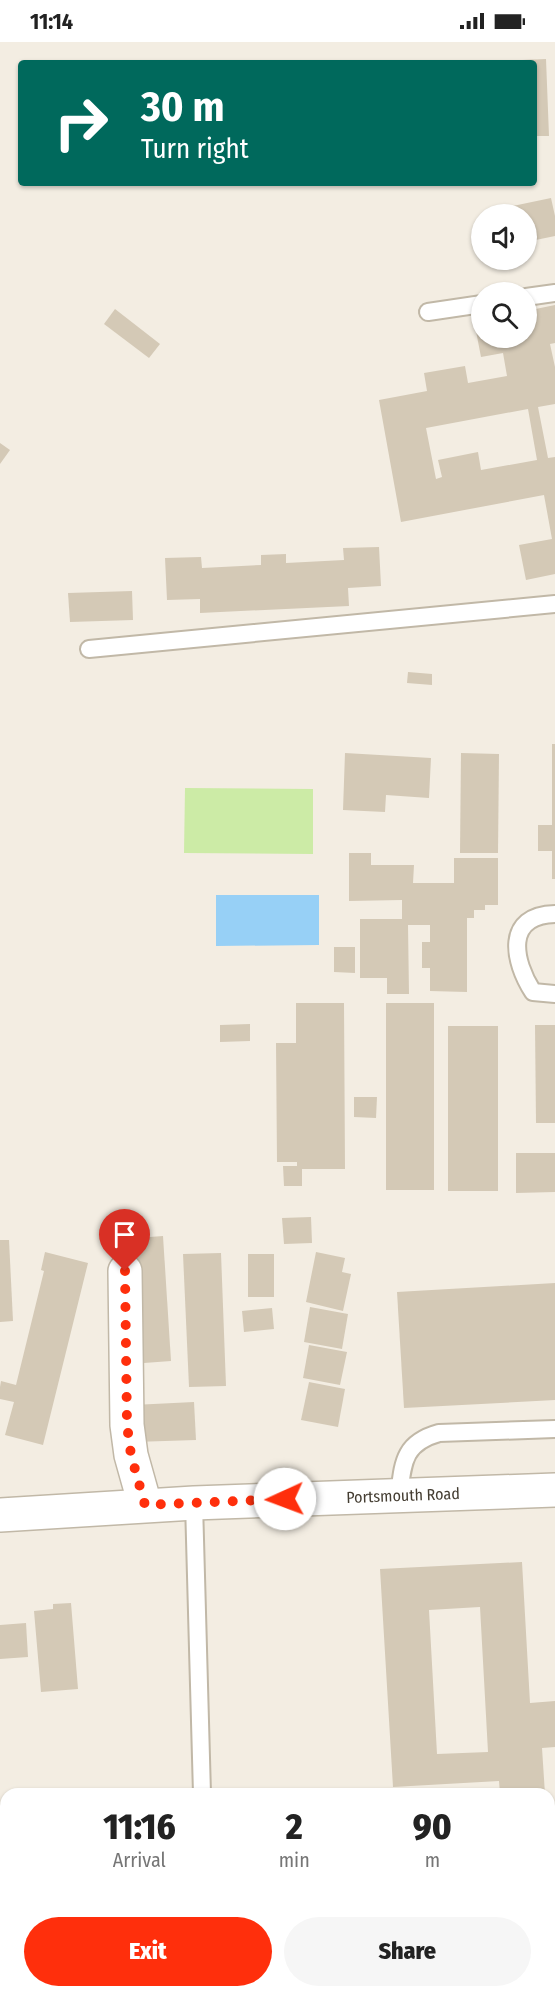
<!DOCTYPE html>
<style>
body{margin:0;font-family:"Fira Sans Condensed",sans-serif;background:#f6f6f6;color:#222;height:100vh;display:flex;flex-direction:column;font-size:22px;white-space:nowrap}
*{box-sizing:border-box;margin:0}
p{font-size:20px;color:#767676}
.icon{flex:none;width:33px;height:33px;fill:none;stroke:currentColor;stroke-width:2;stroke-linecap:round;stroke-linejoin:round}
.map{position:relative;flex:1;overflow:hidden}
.panel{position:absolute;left:0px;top:1746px;width:555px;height:210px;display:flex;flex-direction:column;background:#fff;border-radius:18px 18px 0 0;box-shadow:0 2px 4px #0004}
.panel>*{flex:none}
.banner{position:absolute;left:18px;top:18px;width:519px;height:126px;border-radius:6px;box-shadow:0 2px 4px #0004;background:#00695c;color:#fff;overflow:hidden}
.controls{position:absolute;left:471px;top:162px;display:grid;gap:12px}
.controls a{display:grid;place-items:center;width:66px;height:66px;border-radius:50%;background:#fff;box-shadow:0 2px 4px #0004;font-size:30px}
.pin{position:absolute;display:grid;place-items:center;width:51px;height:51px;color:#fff;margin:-62px -26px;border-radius:50% 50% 50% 0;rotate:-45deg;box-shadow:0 0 6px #0007}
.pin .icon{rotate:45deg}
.me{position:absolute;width:66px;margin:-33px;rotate:268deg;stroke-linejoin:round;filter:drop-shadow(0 0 4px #0008)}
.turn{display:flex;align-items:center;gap:21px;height:126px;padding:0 24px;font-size:27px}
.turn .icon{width:78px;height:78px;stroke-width:2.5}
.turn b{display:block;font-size:42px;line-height:51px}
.eta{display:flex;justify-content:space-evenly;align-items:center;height:102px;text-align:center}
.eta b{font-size:36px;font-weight:800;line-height:42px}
.cta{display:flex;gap:12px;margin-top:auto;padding:12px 24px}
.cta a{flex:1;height:69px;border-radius:36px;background:#ff2f0c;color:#fff;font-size:24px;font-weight:800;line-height:69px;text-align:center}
.cta a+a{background:#f6f6f6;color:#222}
.status{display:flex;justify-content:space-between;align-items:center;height:42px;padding:0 30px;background:#fff;direction:ltr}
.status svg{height:16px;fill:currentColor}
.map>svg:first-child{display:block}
</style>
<div class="status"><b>11:14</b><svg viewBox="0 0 49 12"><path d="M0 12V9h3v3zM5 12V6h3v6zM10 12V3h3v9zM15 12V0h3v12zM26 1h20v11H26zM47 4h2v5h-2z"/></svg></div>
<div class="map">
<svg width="555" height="1956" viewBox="0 0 555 1956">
<rect width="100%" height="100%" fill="#f3ede2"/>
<path fill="#cceba6" d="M185,746L313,747V812L184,811Z"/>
<path fill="#97d0f6" d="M216,853H319V903L216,904Z"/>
<g fill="#d4c9b6" fill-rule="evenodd">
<path d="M546,17L549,94H534V21H522V18Z"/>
<path d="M551,156L555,174V194L526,200V172H490L489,169Z"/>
<path d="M555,263V301L550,302L555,325V362L538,365L548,416L555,415V532L526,538L519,503L552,497L544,453L401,480L379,358L427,349L424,331L465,324L468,341L507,334L503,311L481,315L474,279L482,277V296H526V269ZM528,367L537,418L481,428L478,410L438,418L442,435L436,437L426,386Z"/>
<path d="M115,267L160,302L149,316L104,282Z"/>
<path d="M0,401L10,408L0,422Z"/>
<path d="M379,505L381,544L348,546L349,564L200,571V557L167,558L165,516L201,515L202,526L261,523V513L286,512V521L344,518L343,506Z"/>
<path d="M132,549L133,578L70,580L68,551Z"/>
<path d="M408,630L432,632V643L407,641Z"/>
<path d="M552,702H555V837H552V809H538V783H552Z"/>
<path d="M345,711L431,716L429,756L386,753L385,770L343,768Z"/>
<path d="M461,711L499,712L498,811H460Z"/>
<path d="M349,811H371V823H414L413,841H454V816H498V863H485V868H474V876H467V950L430,949V926H422V900H430V883H408L409,952H387V936H360V877H402V858L349,859Z"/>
<path d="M334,905H355V931L334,930Z"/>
<path d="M296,961H344L345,1127H302V1144H284L283,1124H297V1120H277L276,1001H296Z"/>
<rect x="386" y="961" width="48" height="187"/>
<path d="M250,982V999L220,1000V983Z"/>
<path d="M535,983H555V1081H536Z"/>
<rect x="448" y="984" width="50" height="165"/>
<path d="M354,1055H377L376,1076L354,1075Z"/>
<path d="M516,1111H555V1150L516,1151Z"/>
<path d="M311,1175L312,1201L284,1202L282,1176Z"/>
<path d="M163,1194L171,1319L144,1321L136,1196Z"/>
<path d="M0,1198H9L13,1279L0,1280Z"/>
<path d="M45,1210L88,1221L43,1403L5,1393L14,1360L0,1357V1345L1,1339L16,1343L44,1229L41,1228Z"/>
<path d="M316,1210L345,1216L342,1230L351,1232L343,1269L306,1260Z"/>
<path d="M221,1211L226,1344L189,1345L183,1212Z"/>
<rect x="248" y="1212" width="26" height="43"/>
<path d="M555,1241V1358L404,1366L397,1250Z"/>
<path d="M310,1265L348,1272L342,1307L304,1300Z"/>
<path d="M272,1266L274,1287L244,1290L242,1269Z"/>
<path d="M309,1303L347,1310L340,1343L303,1336Z"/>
<path d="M309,1340L345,1347L338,1385L301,1378Z"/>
<path d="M194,1360L196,1398L134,1400L133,1363Z"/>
<path d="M522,1520L530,1661L555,1659V1705L542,1706L545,1752H500L499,1739L393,1745L380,1527ZM480,1565L488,1710L437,1712L429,1568Z"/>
<path d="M71,1561L78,1647L41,1650L34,1569L53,1567V1562Z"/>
<path d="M26,1581L28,1615L0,1617V1583Z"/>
<rect x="549" y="1850" width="6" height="52"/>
</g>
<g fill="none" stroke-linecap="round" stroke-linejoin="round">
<g stroke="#c1b8a7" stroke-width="20">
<g id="lane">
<path d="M526,255L555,251"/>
<path d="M428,270L482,262"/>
<path d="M89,607L555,562"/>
<path d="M555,872C504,873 513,919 533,950L555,952"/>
<path d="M399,1453C403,1421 403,1401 439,1391L555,1387"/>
<path d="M194,1461L202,1752"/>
<path d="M213,1950L214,1956"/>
</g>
</g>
<g stroke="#c1b8a7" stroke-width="36">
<g id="street">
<path d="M125,1229L127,1383L131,1413L145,1463"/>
<path d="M0,1473L194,1461L555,1448"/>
</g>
</g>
<use href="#lane" stroke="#fff" stroke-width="16"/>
<use href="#street" stroke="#fff" stroke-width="33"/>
</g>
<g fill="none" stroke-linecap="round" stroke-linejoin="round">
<path stroke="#ff2f0c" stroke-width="10" stroke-dasharray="0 18" d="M125,1229L127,1383L131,1413L145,1463L285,1457"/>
</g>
<g text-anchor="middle" stroke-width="5" stroke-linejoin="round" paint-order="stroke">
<g font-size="16" fill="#443d32" stroke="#fff">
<text transform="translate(403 1453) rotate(-2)" y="6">Portsmouth Road</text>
</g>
</g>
</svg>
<div class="controls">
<a><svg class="icon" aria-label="sound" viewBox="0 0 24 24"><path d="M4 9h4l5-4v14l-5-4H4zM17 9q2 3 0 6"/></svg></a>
<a><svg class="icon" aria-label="search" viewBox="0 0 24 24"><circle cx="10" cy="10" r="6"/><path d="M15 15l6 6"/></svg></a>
</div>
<div class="pin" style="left:125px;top:1229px;background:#d93025"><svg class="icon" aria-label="arrive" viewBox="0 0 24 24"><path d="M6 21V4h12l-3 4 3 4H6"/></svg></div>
<svg class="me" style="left:285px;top:1457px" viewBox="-20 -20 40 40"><circle r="19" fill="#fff"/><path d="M0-13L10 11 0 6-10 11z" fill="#ff2f0c"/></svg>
<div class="banner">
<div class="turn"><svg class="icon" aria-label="right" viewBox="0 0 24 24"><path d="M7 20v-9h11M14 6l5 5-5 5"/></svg><div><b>30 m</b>Turn right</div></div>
</div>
<section class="panel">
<div class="eta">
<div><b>11:16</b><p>Arrival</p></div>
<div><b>2</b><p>min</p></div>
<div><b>90</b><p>m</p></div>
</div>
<div class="cta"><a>Exit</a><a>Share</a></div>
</section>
</div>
